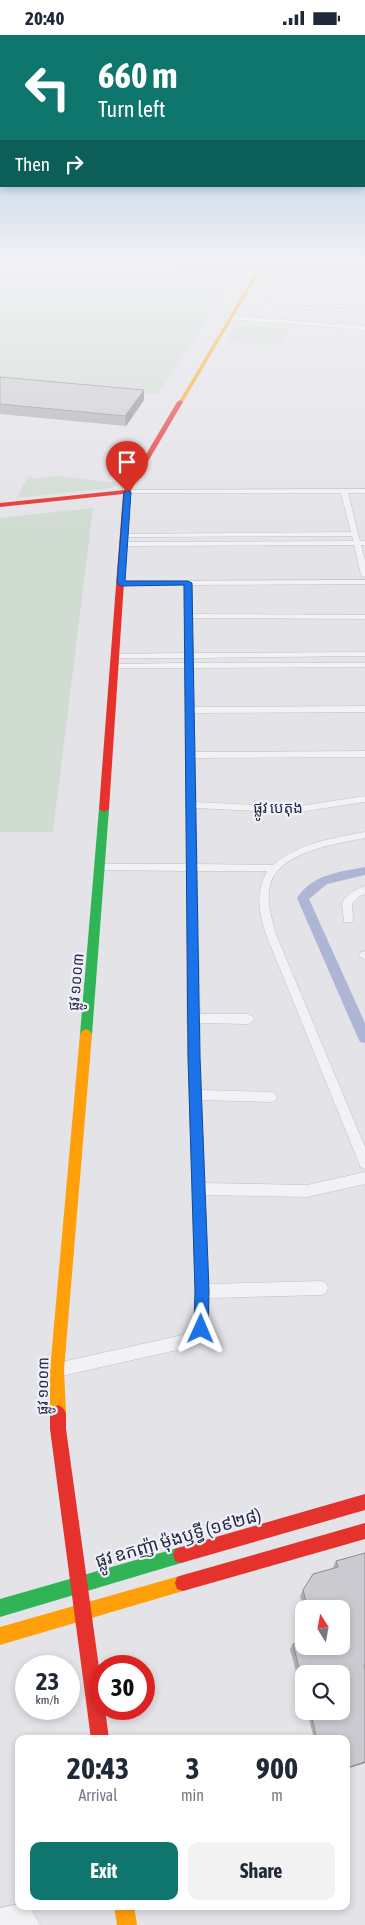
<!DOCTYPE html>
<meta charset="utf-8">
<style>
body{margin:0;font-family:"Asap Condensed","Noto Sans Khmer",sans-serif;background:#f2f2f3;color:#1f2937;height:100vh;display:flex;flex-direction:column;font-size:19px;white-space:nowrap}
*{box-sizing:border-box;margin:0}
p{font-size:16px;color:#747a83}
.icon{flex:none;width:28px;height:28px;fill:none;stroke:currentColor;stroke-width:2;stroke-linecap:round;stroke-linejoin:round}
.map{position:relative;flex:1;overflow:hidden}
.details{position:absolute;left:15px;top:1700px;width:335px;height:175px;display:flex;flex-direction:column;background:#fff;border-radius:10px;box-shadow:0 2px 8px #0003}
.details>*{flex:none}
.guide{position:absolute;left:0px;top:0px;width:365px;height:152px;box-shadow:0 2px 8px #0003;background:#0f766e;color:#fff;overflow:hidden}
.needle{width:32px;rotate:349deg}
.controls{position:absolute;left:295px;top:1565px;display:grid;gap:10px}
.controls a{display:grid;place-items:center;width:55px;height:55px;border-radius:10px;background:#fff;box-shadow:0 2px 8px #0003;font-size:25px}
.speed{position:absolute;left:15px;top:1620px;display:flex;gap:10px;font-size:25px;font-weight:700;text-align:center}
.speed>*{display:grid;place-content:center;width:65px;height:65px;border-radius:50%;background:#fff;box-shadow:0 2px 8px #0003;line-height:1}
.speed small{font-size:12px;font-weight:400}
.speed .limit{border:8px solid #d22;background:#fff;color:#111}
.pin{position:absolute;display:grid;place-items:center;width:42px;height:42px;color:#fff;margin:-51px -21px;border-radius:50% 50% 50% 0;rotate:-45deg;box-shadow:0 0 5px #0007}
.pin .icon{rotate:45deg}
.me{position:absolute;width:55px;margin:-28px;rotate:1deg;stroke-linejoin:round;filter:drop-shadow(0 0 4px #0008)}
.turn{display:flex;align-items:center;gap:18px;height:105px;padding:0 15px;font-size:22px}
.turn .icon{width:65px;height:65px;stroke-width:2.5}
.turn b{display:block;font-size:35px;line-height:42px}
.then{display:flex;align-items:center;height:48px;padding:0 15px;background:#0003;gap:10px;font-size:19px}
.eta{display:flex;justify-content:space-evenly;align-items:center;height:85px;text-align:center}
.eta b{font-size:30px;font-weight:700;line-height:35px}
.cta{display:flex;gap:10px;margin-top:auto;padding:10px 15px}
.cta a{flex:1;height:58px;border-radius:10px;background:#0f766e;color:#fff;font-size:20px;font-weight:700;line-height:58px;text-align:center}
.cta a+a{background:#f2f2f3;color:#1f2937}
.status{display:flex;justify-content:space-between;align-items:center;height:35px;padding:0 25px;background:#fff;direction:ltr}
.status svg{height:14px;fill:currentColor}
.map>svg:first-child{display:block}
</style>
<div class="status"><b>20:40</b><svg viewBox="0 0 49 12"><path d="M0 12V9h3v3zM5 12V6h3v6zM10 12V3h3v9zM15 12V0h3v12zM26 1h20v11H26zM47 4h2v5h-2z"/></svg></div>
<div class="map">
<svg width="365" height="1890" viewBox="0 0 365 1890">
<rect width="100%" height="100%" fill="#e3e3e8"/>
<g fill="#d0dcd2">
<path d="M201,227H365V245L239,236L158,359L0,346V247L66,243L114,235L129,246Z"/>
<path d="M235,290L289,294L281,311L226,306Z"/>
<path d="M29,441H31L32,444L57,441L117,448L112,453L16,463Z"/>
<path d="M93,473L53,797H0V483Z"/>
</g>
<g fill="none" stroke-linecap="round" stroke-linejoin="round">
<path fill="#aeb6d6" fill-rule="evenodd" d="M365,832V840L327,849L309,864L365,988V1008L360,1007L358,1003L297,863C312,839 340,837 365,832Z"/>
<g stroke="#c0c0c6" stroke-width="1">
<g id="street">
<path d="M135,227H143L76,240L0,246V244L76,238Z"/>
<path d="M240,267L365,276V278L238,269Z"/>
<path d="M231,281L365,291V295L229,284Z"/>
<path d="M365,454V458H348L360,506H365V510H361L365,525V542L361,540L354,510L124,511L120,509L124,507L353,506L352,501L124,502L120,500L122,499L351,497L341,458H125L124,457L127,455Z"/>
<path d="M365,545V549L192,550V579L365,580V584L192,583L193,618L365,617V621L193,623V628H365V632L193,633L194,672L365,671V677L194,678L195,717L365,716V722L195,723L196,767L293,772L365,761V767L293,778L196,773L197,829L273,830C298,808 333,803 365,797V803C336,809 277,817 270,851C266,867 272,882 275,897L365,1112V1134L360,1132L359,1128L265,897C259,873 255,860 267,836H197L200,979H248L252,981L254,984L252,987L248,989L200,988L201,1055L271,1057L275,1058L277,1062L275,1066L271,1067L201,1065L205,1148L307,1150L365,1137V1149L307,1162L205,1160L209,1249L321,1246L326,1248L328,1253L326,1258L321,1260L209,1263C209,1281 212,1300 195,1311L57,1342L52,1340L50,1335L52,1330L57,1328L187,1299L194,1294L195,1256L187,983V836L100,835L95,832L100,829H187L185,633H115L111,631L115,629L185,628V623H115L111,621L115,619L185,618L184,550H121L117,548L121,546Z"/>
<path d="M365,851V859L360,861L352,869L353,884L352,887H344L342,868C348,858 354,855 365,851Z"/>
<path d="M365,916V925L359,921L361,917Z"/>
<path d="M19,1869V1871H29L40,1890H0V1873Z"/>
</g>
</g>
<use href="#street" fill="#f2f2f4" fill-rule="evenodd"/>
<g fill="#30b455" fill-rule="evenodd">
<path d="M104,771L109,774L92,999L90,1002H82L80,999L99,774Z"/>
<path d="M181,1512L187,1514L189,1520L187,1526L181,1528L0,1582V1564Z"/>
</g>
<g fill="#ff9f0a" fill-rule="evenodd">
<path d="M262,227H266L183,367L178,368Z"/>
<path d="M86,994L90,996L92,999L64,1335L66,1378L63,1383L58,1386L53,1383L50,1378V1335L80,999L82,996Z"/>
<path d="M183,1540L189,1542L191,1548L189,1554L183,1556L0,1610V1592Z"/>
<path d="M114,1871H134L137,1890H117Z"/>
</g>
<g fill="#e5322d" fill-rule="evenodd">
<path d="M180,365L183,367L130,457L109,774L104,777L99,774L123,459L0,472V468L125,455L177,367Z"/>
<path d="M58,1370L63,1373L66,1378V1394L101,1647V1674H105L109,1704H91L50,1394V1378L53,1373Z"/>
<path d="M365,1459V1475L181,1528L175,1526L173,1520L175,1514L181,1512Z"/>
<path d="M365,1488V1504L183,1556L177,1554L175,1548L177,1542L183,1540Z"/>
</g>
</g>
<g fill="#aeaeb3">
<path d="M0,342L144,355V365L126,391L0,379Z"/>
<path d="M365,1518L346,1704H314L307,1676H341L304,1639V1666L290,1614L293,1609L341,1611V1574H304L300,1561L303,1555L334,1533L333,1532L336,1526Z"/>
</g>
<g fill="#8d8d92">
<path d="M144,355V365L126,391L125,381Z"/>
<path d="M365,1727V1728L346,1734V1733Z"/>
</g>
<g fill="#cacad0" stroke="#8d8d92">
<path d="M0,342L144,355L125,381L0,369Z"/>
<path d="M365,1518V1630H364L365,1634V1727L346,1733V1704H317L310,1676H341V1639H304V1652L293,1609L304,1606V1611H341V1574H308L303,1555L313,1539L338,1532L336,1526Z"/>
</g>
<linearGradient id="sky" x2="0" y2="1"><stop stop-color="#91b5e1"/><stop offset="0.46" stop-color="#f2f2f5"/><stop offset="1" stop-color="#f2f2f5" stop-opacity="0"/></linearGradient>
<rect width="365" height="491" fill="url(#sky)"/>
<path fill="#1a73e8" stroke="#114b97" d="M127,455L131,457L125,546H188L192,548L200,1022L209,1256L208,1294L206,1299L201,1301L196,1299L194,1294L195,1256L188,1022L184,550L121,551L117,548L124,457Z"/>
<g text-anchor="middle" stroke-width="4.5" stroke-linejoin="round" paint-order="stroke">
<g font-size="15" fill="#272a44" stroke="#f0f1f8">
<text x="278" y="778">ផ្លូវ បេតុង</text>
<text transform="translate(76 947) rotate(-85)" y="5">ផ្លូវ ១០០៣</text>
<text transform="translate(43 1351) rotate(-89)" y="5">ផ្លូវ ១០០៣</text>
</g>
<g font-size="18" fill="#272a44" stroke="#f0f1f8">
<text transform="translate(178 1503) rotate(-16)" y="6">ផ្លូវ ឧកញ៉ា ម៉ុងឫទ្ធី (១៩២៨)</text>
</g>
</g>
</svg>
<div class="controls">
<a><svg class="needle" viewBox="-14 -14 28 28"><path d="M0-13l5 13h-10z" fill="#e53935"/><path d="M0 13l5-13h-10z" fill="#747a83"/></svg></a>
<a><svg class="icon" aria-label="search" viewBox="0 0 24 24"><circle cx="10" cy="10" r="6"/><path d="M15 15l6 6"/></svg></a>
</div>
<div class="speed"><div>23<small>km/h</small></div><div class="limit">30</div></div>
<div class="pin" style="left:127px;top:457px;background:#d93025"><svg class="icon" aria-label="arrive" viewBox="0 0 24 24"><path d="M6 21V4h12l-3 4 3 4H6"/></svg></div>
<svg class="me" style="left:201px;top:1294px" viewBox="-20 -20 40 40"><path d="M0-17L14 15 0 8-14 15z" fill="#1a73e8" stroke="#fff" stroke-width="4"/></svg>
<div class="guide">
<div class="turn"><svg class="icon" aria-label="left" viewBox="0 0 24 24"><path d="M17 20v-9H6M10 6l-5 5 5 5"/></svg><div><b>660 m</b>Turn left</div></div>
<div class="then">Then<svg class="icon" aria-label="right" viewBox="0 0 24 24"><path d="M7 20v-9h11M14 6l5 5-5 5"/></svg></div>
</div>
<section class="details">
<div class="eta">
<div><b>20:43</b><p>Arrival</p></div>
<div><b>3</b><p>min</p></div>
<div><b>900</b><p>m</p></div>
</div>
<div class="cta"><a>Exit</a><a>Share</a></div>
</section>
</div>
